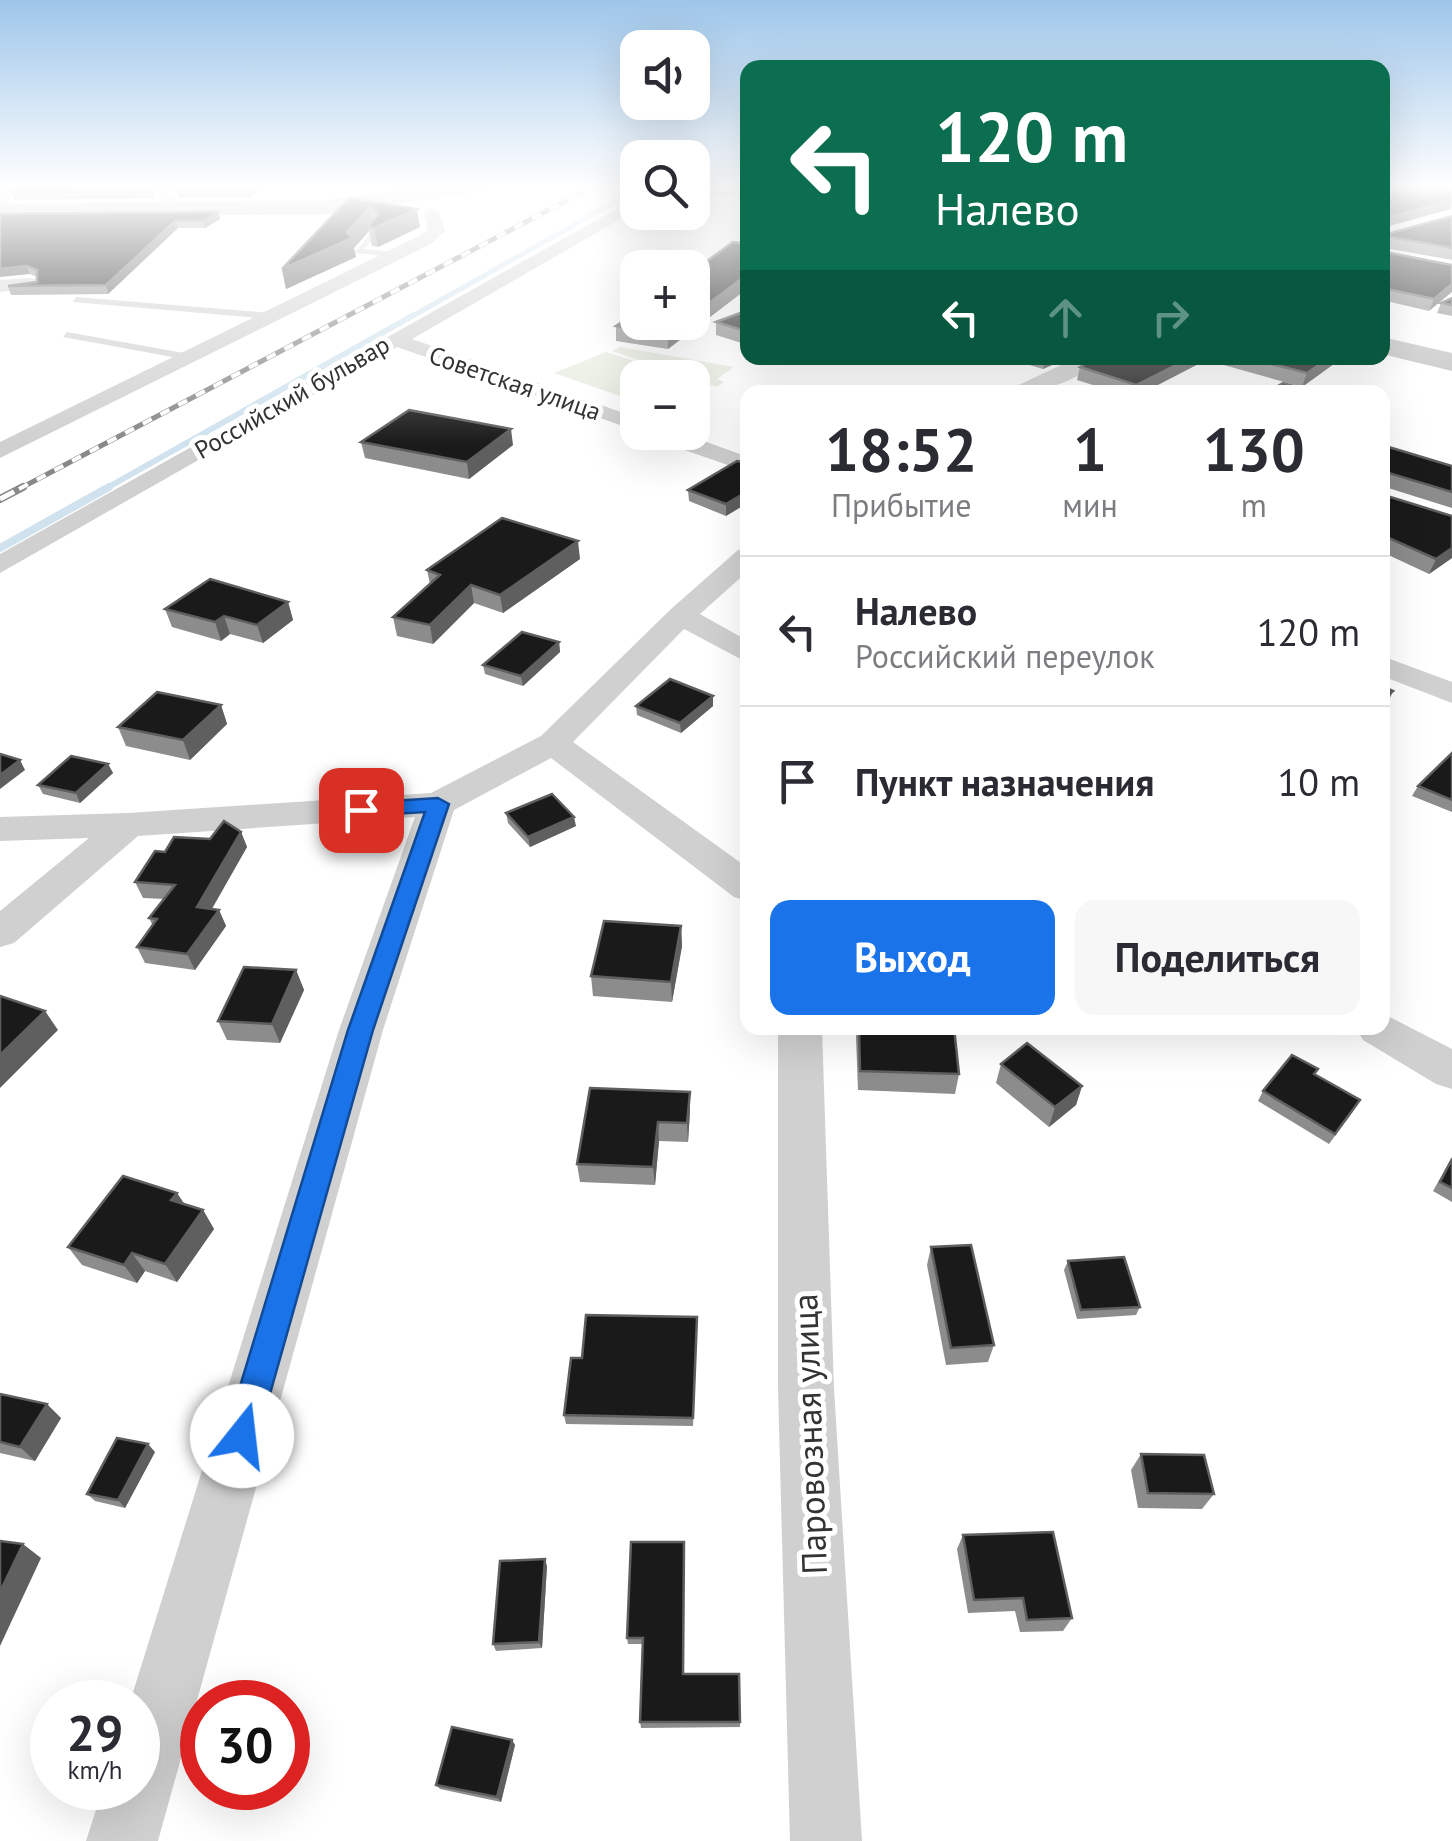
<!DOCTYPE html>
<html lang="ru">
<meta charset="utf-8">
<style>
body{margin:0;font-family:"PT Sans",sans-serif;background:#f7f7f7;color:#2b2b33;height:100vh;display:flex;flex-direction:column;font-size:38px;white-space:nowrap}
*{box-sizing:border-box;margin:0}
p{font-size:32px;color:#7c7c81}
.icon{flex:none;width:55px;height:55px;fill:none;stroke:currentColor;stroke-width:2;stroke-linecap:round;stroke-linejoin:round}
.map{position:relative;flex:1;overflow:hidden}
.sheet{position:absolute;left:740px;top:385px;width:650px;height:650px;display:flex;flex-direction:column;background:#fff;border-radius:20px;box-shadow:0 10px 40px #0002}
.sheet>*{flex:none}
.guide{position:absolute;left:740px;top:60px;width:650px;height:305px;border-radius:20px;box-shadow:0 10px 40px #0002;background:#0b6e4f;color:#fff;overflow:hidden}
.fabs{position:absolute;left:620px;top:30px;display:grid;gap:20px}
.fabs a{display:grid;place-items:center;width:90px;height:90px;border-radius:20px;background:#fff;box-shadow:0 10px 40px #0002;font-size:50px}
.speed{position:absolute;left:30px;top:1680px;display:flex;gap:20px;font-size:50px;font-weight:700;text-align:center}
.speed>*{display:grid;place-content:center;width:130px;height:130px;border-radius:50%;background:#fff;box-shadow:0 10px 40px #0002;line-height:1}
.speed small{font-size:25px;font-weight:400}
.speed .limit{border:15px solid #d22;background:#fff;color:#111}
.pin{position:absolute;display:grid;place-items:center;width:85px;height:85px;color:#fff;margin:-42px;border-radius:20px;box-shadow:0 5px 15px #0006}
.me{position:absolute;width:110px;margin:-55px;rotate:16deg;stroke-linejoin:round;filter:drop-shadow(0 0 8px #0008)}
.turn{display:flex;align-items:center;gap:35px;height:210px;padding:0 30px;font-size:45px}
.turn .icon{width:130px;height:130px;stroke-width:2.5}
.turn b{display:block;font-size:70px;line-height:85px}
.lanes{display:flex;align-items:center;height:95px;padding:0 30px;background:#0003;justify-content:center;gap:50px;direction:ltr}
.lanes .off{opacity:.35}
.eta{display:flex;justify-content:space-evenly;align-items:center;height:170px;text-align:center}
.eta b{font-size:60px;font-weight:700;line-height:70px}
.button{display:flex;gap:20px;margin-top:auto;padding:20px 30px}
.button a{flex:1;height:115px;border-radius:20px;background:#1a73e8;color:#fff;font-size:40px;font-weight:700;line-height:115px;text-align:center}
.button a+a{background:#f7f7f7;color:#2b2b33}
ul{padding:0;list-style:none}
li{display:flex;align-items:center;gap:30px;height:150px;padding:0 30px;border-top:2px solid #e1e1e2}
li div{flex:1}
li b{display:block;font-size:38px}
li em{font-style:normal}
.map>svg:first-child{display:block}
</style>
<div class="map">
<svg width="1452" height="1841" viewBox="0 0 1452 1841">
<rect width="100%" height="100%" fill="#fff"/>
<g fill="#e6ecdf">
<path d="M620,347L734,367L717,379L724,382L717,387L612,351Z"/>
<path d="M606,352L683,377L638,378L637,402L554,373Z"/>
</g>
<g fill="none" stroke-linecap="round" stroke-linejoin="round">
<path stroke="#cfe2ee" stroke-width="5" d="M407,319L638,189"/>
<path stroke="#cfe2ee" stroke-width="6" d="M105,489L412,316"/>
<path stroke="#cfe2ee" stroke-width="8" d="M0,548L109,487"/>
<g fill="#d0d0d0" fill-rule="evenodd">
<path d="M374,230L378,233L364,249L394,252L397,257L354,253Z"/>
<path d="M76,297L271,313L276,316L271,319L73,302Z"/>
<path d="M67,332L189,354L194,357L189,360L63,337Z"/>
</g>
<g fill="#d0d0d0" fill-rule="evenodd">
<path d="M0,186L8,191L13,214L0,212Z"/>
<path d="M152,186H168L180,206L175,212H163L164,205Z"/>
<path d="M638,197V209L412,339L638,418L640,432L397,347L0,573V554Z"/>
<path d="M432,208L440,213L445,231L431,244L0,458V442L419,236L428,230L424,213Z"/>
<path d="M30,278L37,280V288L0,292V280Z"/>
<path d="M1076,358H1101C1077,383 1038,394 1004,392Z"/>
<path d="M644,432H679L748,457V472L647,437Z"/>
<path d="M748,548V571L700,614L748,641V663L684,629L573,742L748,868V901L734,897L551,758L454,810L383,1030L158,1841H86L103,1788H138V1702H130L339,1030L415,817L138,836L14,943L0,947V911L89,838L0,841V817L128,813L431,793L541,736L671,609L738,550Z"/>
<path d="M1382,656L1452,682V703L1382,676Z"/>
<path d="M1382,1013L1452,1049V1089L1436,1084L1363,1040L1356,1028H1382Z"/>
<path d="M778,1028H822L834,1388L862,1841H790L778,1388Z"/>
</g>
<g fill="#bdbdbd" fill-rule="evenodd">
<path d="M434,186H489L479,192L327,214L0,218V204L327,200Z"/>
<path d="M692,186H748V197L692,192Z"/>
<path d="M1382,337L1452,353V371L1382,354Z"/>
</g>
<g stroke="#888" stroke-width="5">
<path id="rail-far1" d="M19,489L594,186"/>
</g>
<g stroke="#888" stroke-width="8">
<path id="rail" d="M0,499L23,487"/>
</g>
<use href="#rail-far1" stroke="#fff" stroke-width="4" stroke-dasharray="10" stroke-linecap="butt"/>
<use href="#rail" stroke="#fff" stroke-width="5" stroke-dasharray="16" stroke-linecap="butt"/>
</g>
<g fill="#8c8c8c">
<path d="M6,186H150L155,198L14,200L9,188Z"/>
<path d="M172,186H260L253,196L244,197L180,198Z"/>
<path d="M349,198L420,227L378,247L372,246L369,231L354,248L356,257L286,289L282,269Z"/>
<path d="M218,212L220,219L205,228H178L108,294L11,295L8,286L37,282V277L30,274L0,214Z"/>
<path d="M1452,216V260L1385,248V252L1452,265L1429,311L1382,300V231L1387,234Z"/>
<path d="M748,244V288L668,349L616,341V326Z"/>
<path d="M1452,298V316L1437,313L1441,303Z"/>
<path d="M748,310V345L716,335V322Z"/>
<path d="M1006,358H1068L1043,369Z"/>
<path d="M1093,358H1342L1302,387L1206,360L1144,392H1115L1077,380L1080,367Z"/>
<path d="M361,442L513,445L469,479L365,458Z"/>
<path d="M1382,445L1452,466V508L1385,487L1387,496L1452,516V558L1429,574L1382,552Z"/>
<path d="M737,461L726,516L689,501L688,490Z"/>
<path d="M580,559L503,613L474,603L433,644L397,636L393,617L430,584L427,570Z"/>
<path d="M288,602L293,620L263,643L230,634L221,641L172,627L165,609Z"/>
<path d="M559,642L560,652L523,686L485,674L483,665Z"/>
<path d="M221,705L227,724L190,760L126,746L118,727Z"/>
<path d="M636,706H713L681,733L637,715Z"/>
<path d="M1452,753V812L1412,796L1418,786Z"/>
<path d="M108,764L113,773L80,803L43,794L38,785Z"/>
<path d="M506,813L576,826L530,847L508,823Z"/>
<path d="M241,832L247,847L212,909L219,910L226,926L195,970L145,963L137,947L153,926L149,918L164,899L143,898L135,882L165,852Z"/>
<path d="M681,926L682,946L672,1002L593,996L591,976Z"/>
<path d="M296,970L304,990L280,1043L227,1040L218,1021Z"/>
<path d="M857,1028H954L959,1074L955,1094L858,1090L856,1037Z"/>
<path d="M1001,1064L1082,1086L1076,1105L1049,1127L996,1083Z"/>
<path d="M1315,1075L1354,1110L1329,1144L1258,1101L1263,1091Z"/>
<path d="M590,1088L690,1111L688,1142L659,1141L655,1185L580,1182L577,1164Z"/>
<path d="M1452,1157V1202L1433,1191Z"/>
<path d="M177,1193L184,1204L203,1210L214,1229L177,1282L145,1271L137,1283L82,1265L68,1247Z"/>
<path d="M931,1247L994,1345L988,1362L946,1365L927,1265Z"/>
<path d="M1068,1261L1140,1307L1136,1315L1077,1319L1064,1270Z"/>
<path d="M697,1326L693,1426L566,1424L564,1415L582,1358Z"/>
<path d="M0,1394L61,1418L35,1461L0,1453Z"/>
<path d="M155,1452L125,1508L95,1501L87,1494Z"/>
<path d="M1141,1454L1214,1494L1202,1509L1138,1508L1131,1470Z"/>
<path d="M963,1535L1072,1618L1063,1631L1020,1632L1015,1611L968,1613L957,1549Z"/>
<path d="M631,1542L683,1674H739L740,1727L641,1728L640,1722L642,1644H628L627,1638Z"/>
<path d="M547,1566L542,1648L496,1651L493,1644Z"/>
<path d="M512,1740L515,1745L501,1802L440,1789L436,1785Z"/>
</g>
<g fill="#5f5f5f">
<path d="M253,186H260L253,196L244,197L242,190Z"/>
<path d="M1452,200L1451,209L1382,228L1385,218Z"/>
<path d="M370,208L374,226L368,227L369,231L354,248L356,257L286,289L282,269L347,232Z"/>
<path d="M417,209L420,227L378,247L374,228Z"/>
<path d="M218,212L220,219L205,228L203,221Z"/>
<path d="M175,221L178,228L108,294L106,285Z"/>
<path d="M27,266L30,274L0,277V269Z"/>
<path d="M748,274V288L668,349V334L683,322H692V316Z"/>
<path d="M1452,284V292L1429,311L1434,299Z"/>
<path d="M1045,358H1068L1043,369Z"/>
<path d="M1190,358H1207L1206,360L1144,392H1134L1136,385Z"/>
<path d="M1329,358H1342L1302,387L1307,373Z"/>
<path d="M511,429L513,445L469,479L467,462Z"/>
<path d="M748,491V503L726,516V504Z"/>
<path d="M578,541L580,559L503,613L500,595Z"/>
<path d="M1452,548V558L1429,574L1436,559Z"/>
<path d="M471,585L474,603L433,644L430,625Z"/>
<path d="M288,602L293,620L263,643L257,625Z"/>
<path d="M224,616L230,634L221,641L215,622Z"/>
<path d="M559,642L560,652L523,686L521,676Z"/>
<path d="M1393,691L1389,700L1382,706V700Z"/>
<path d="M713,696V706L681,733L680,723Z"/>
<path d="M221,705L227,724L190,760L183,740Z"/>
<path d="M20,760L25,770L0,789V775Z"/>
<path d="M108,764L113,773L80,803L76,793Z"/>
<path d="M574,817L576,826L530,847L528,837Z"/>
<path d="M241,832L247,847L204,922L197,907Z"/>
<path d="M219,910L226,926L195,970L187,954Z"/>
<path d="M681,926L682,946L672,1002L671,982Z"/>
<path d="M296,970L304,990L280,1043L272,1024Z"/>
<path d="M45,1011L58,1030L0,1088V1055Z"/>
<path d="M1082,1086L1076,1105L1049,1127L1055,1107Z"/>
<path d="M690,1092V1111L688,1142L687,1123Z"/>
<path d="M658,1122L659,1141L655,1185L653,1167Z"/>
<path d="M177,1193L189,1211L171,1200Z"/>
<path d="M203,1210L214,1229L177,1282L165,1264Z"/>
<path d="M132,1253L145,1271L137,1283L124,1265Z"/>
<path d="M47,1404L61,1418L35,1461L20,1447Z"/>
<path d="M148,1444L155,1452L125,1508L118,1500Z"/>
<path d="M23,1544L41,1558L0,1646V1592Z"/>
<path d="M545,1559L547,1566L542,1648L539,1642Z"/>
<path d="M512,1740L515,1745L501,1802L497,1797Z"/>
</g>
<g fill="#1a1a1a" stroke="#5f5f5f" stroke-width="2.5">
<path d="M9,186H150L153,191L11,193Z"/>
<path d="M175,186H253L251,189L242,190L178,191Z"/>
<path d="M1382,186H1433L1452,190V200L1385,218L1382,229Z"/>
<path d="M349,198L417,209L374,228L368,227L378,214L370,208L347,232L352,238L282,269Z"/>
<path d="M218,212L203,221H175L106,285L8,286L37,282V270L27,266L0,269V214Z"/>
<path d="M1452,216V248L1384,236L1385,252L1452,265V284L1434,299L1382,288V231L1387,234Z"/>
<path d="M733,242L748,244V274L692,316V272Z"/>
<path d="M1452,298V305L1441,303Z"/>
<path d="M748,310V332L716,322Z"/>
<path d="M638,311V322H683L668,334L616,326Z"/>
<path d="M1093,358H1190L1136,385L1080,367Z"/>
<path d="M1248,358H1329L1307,373Z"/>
<path d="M1283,383L1314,392H1267Z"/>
<path d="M409,410L511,429L467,462L361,442Z"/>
<path d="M1382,445L1452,466V492L1389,473L1384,476L1387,496L1452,516V548L1436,559L1382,535Z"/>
<path d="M737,461L748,463V491L726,504L688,490Z"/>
<path d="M502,518L578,541L500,595L471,585L430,625L393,617L440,575L427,570Z"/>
<path d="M210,579L288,602L257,625L224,616L215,622L165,609Z"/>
<path d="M522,632L559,642L521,676L483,665Z"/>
<path d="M670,679L713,696L680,723L636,706Z"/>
<path d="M1382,686L1393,691L1382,700Z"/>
<path d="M157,692L221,705L183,740L118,727Z"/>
<path d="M1452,753V800L1418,786Z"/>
<path d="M0,754L20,760L0,775Z"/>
<path d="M71,756L108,764L76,793L38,785Z"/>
<path d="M552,794L574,817L528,837L506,813Z"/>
<path d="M224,821L241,832L197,907L219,910L187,954L137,947L157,919L149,918L175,885L135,882L155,851L165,852L174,837L210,839Z"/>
<path d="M604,921L681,926L671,982L591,976Z"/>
<path d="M244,967L296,970L272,1024L218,1021Z"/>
<path d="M0,996L45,1011L0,1055Z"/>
<path d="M859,1028H954L959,1074L860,1071Z"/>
<path d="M1027,1043L1082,1086L1055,1107L1001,1064Z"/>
<path d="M1292,1055L1318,1069L1314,1074L1360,1100L1335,1134L1263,1091Z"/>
<path d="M590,1088L690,1092L687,1123L658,1122L653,1167L577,1164Z"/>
<path d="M1452,1159V1188L1440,1182Z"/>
<path d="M123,1176L177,1193L171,1200L203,1210L165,1264L132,1253L124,1265L68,1247Z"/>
<path d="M971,1245L994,1345L951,1348L931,1247Z"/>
<path d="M1124,1257L1140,1307L1081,1310L1068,1261Z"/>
<path d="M586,1315L697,1317L693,1418L564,1415L571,1358H582Z"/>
<path d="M0,1394L47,1404L20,1447L0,1442Z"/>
<path d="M117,1438L148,1444L118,1500L87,1494Z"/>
<path d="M1141,1454L1204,1455L1214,1494L1148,1493Z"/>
<path d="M1053,1532L1072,1618L1027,1620L1023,1598L974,1600L963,1535Z"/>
<path d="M0,1541L23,1544L0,1592Z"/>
<path d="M631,1542H684L683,1674H739L740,1722H640L643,1638H627Z"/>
<path d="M545,1559L539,1642L493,1644L500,1561Z"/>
<path d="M452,1727L512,1740L497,1797L436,1785Z"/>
</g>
<linearGradient id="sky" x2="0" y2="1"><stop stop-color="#9ec6ea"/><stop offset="0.42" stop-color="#fff"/><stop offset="1" stop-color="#fff" stop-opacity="0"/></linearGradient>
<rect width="1452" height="444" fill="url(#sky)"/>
<path fill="#1a73e8" stroke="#114b97" stroke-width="2.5" d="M438,798L449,804L373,1030L258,1436L253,1447L242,1452L230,1447L225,1436L348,1030L425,812L361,816L350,810L361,803Z"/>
<g text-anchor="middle" stroke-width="10" stroke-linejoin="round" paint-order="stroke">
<g font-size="25" fill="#333" stroke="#fff">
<text transform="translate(515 383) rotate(19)" y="9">Советская улица</text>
<text transform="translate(292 397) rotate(-30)" y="9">Российский бульвар</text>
</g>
<g font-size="35" fill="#333" stroke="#fff">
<text transform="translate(810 1434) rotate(-92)" y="12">Паровозная улица</text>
</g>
</g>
</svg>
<div class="fabs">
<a><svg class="icon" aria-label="sound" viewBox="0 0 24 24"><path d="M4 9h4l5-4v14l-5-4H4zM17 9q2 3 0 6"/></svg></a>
<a><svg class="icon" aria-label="search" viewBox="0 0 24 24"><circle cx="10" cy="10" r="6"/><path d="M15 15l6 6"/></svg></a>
<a>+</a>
<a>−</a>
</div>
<div class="speed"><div>29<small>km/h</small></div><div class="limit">30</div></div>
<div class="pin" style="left:361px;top:810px;background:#d93025"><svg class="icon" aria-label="arrive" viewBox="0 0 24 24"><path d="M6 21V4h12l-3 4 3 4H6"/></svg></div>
<svg class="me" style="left:242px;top:1436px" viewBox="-20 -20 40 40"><circle r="19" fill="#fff"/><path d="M0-13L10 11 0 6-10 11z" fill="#1a73e8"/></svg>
<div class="guide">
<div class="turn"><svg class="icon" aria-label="left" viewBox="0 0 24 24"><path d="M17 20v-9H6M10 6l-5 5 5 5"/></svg><div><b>120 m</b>Налево</div></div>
<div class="lanes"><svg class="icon" aria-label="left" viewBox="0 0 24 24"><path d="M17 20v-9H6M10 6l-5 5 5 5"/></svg><svg class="icon off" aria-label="ahead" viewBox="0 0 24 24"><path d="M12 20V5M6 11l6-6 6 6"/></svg><svg class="icon off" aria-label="right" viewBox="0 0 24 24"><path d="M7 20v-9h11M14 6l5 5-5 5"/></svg></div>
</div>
<section class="sheet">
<div class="eta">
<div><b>18:52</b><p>Прибытие</p></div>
<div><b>1</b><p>мин</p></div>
<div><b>130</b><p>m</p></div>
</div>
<ul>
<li><svg class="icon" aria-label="left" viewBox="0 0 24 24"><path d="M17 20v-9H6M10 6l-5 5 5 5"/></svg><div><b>Налево</b><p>Российский переулок</p></div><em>120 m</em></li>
<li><svg class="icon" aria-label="arrive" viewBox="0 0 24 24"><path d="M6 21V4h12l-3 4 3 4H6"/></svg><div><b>Пункт назначения</b></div><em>10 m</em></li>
</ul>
<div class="button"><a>Выход</a><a>Поделиться</a></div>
</section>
</div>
